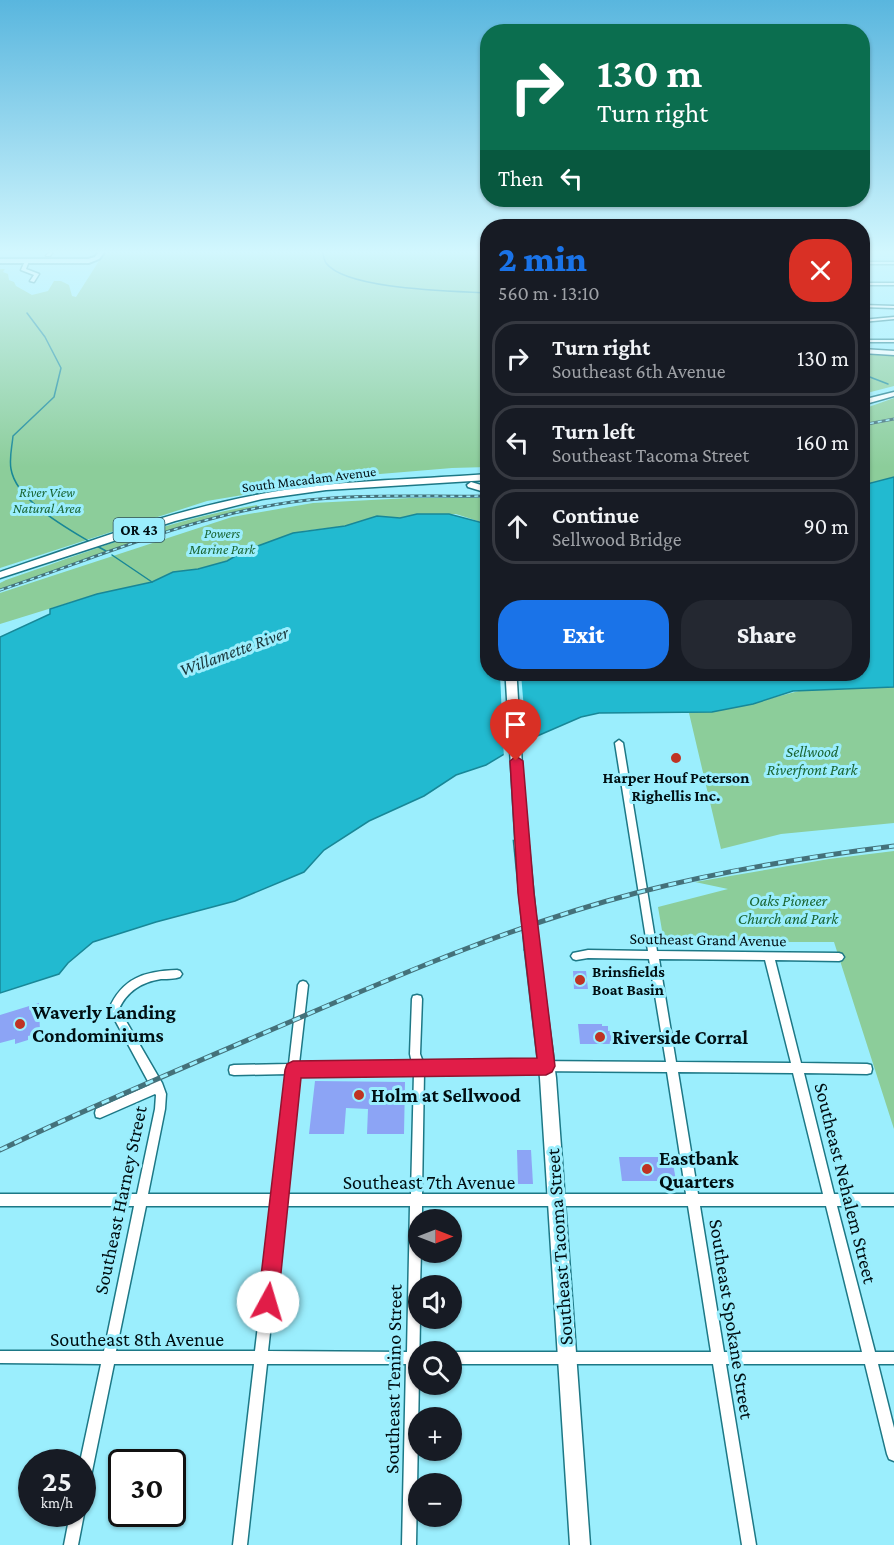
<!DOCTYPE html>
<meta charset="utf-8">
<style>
body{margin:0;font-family:"Crimson Pro",serif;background:#242831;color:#f1f3f6;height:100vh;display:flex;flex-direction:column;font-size:22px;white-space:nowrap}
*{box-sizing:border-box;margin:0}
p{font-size:20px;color:#9ea1a6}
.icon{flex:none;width:33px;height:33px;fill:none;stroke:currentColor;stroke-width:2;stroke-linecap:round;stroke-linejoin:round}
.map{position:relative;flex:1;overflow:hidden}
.drawer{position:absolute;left:480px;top:219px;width:390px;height:462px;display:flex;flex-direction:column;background:#171b24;border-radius:24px;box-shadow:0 2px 4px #0004}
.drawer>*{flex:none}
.guide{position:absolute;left:480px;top:24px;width:390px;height:183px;border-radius:24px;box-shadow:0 2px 4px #0004;background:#0b6e4f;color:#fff;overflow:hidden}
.needle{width:39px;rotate:90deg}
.buttons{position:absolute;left:408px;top:1209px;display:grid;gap:12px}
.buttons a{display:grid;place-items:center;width:54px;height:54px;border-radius:50%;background:#171b24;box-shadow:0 2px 4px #0004;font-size:30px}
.speed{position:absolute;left:18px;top:1449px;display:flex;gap:12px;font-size:30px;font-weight:700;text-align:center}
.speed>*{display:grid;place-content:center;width:78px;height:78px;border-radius:50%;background:#171b24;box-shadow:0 2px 4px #0004;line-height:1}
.speed small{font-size:15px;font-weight:400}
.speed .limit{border:3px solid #111;border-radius:9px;background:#fff;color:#111}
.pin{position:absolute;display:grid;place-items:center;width:51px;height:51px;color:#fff;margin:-62px -26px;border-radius:50% 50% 50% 0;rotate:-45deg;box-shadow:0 0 6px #0007}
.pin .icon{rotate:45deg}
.me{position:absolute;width:66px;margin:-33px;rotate:6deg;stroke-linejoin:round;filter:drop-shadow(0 0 4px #0008)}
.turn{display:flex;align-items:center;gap:21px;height:126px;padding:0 18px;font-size:27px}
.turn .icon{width:78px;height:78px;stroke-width:2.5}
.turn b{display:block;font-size:42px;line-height:51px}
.then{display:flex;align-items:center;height:57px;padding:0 18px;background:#0003;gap:12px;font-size:22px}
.round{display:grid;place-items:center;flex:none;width:63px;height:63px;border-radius:24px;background:#242831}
.headline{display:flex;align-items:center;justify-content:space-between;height:102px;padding:0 18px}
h1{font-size:36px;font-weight:800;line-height:45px;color:#1a73e8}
.button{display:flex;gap:12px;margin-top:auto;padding:12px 18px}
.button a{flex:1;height:69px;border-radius:24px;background:#1a73e8;color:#fff;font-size:24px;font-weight:800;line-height:69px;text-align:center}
.button a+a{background:#242831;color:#f1f3f6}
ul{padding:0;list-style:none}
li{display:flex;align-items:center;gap:18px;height:75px;margin:0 12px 9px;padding:0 6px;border:3px solid #363941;border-radius:24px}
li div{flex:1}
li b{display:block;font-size:22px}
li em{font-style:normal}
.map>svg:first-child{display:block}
</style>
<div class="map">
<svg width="894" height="1545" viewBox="0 0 894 1545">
<rect width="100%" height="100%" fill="#9beefd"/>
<g fill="#8ccd9a">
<path d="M106,250H487V467L452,468L356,476L207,501L0,568V269H5L3,272L8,274L9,280L14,282L16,286L32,295L48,291L54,281H61L69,285L72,296L76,297Z"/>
<path d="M863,354L894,356V386L863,394Z"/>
<path d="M894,398V477L863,485V409Z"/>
<path d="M410,498H487V524L456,514H426L400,518L377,516L345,526L303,531L276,539L227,561L198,569L173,572L152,582L97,594L0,624V593L232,517L313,503Z"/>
<path d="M257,505L258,508L183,527L0,589V583L6,580C88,552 171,519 257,505Z"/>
<path d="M894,687V823L781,834L721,849L689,713L732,708L803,690Z"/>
<path d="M894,851V1129L834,942H664L658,907L728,889L695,882L829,859Z"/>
</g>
<path fill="#22bad0" stroke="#188797" stroke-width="1.5" d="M894,477V687L793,691L753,704L712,712L599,713L581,717L528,740L486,765L456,775L424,796L369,821L324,850L304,872L235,901L156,922L93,942L68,963L59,974L0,993V637L50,614V609L97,594L152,582L173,572L198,569L227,561L244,551L293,533L345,526L377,516L400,518L417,514H449L487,524L488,674H862L863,485Z"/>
<path fill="#9beefd" d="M500,674H521L527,745L504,759Z"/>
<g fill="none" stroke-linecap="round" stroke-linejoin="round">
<g stroke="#188797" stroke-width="1.5">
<path d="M322,250C323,254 324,260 326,263C346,290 455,291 488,293"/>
<path d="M27,313L45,337L61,368L54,397L13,436C12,447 9,458 11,469C16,500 65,527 90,542"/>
<path d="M862,374L888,384"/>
<path d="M95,545L106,551"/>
<path d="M112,555L152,582"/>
</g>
</g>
<g fill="#8ca4f5">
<path d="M573,971H586L588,989H574Z"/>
<path d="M39,1003L40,1033L28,1036V1040L15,1044V1039L0,1043V1015Z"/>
<path d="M578,1024H602V1026H608V1031L619,1030L620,1044H580Z"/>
<path d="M315,1081L405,1082L404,1134H367L368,1109L346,1108L344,1134H309Z"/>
<path d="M517,1150H531L533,1184H518Z"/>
<path d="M619,1157H672L676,1181H622Z"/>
</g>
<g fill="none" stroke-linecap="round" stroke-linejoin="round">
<g stroke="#1d7886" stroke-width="3">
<g id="minor">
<path d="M50,250H54L50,256H46Z"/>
<path d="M27,260L29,261L26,269L39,274L34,282L30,281L34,275L21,270L25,261Z"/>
<rect x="862" y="262" width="32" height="2"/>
<rect x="862" y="283" width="32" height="2"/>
<path d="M862,305L894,306V308L862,307Z"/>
<path d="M894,317V319L862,322V320Z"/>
<rect x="862" y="340" width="32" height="2"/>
<path d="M619,740L623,743L657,951L839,953L842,954L844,957L842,960L839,961L775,960L801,1063L867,1064L871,1065L872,1069L871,1073L867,1074L804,1073L834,1194H894V1206H837L875,1352H894V1364H878L894,1428V1461L889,1459L887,1454L865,1364H726L756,1545H742L713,1364H452V1352H711L688,1206H422V1220H418V1252H421L420,1286H418V1318H420L416,1545H402L406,1364H267L247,1545H233L254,1364H114L89,1486L87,1491L82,1493V1462H80L101,1364L0,1363V1351H104L134,1206H0V1194H137L155,1109L156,1095L155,1094L100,1118L96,1117L95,1113L96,1109L150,1085L109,1009C122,978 145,971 177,970L180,971L182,974L180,977C174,979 168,979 161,979C142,982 127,991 119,1009L162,1083L166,1094L165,1109L148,1194H274L288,1074L234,1075L230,1074L229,1070L230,1066L234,1065L289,1064L298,985L300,982L303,981L306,982L308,985L299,1064L412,1063L410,1054L412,999L413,996L417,995L421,996L422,999L420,1054L423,1062L528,1061L666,1062L649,959L588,958L576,960L573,959L571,956L573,953L588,950L648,951L615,743ZM659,959L765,960L791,1063L676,1062ZM528,1071L667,1072L686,1194H422L424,1072ZM678,1072L793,1073L823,1194H698ZM414,1073L411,1194H285L298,1074ZM146,1206H272L255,1351H116ZM284,1206H410L407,1352L268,1351ZM700,1206H826L862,1352H724Z"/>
<path d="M82,1511L84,1514L78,1545H64L70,1514H82Z"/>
</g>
</g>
<g stroke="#1d7886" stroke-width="4">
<path id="tertiary" d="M100,250H106L99,259L89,263H0V259H88L95,257Z"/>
</g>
<g stroke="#1d7886" stroke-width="3">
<path id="secondary" d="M862,349L894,351V355L862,353Z"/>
</g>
<g stroke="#1d7886" stroke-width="3">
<g id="primary">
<path d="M894,392V396L862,405V400Z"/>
<path d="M488,474V480L326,490L262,499L175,521L0,578V572C86,543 172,510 261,494C336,480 412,480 488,474Z"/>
<path d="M471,482L488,487V493L468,487L467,485Z"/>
<path d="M532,944L537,946L539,950L556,1078L590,1545H570L540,1078L525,950L527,946Z"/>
</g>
</g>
<use href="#minor" fill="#fff" fill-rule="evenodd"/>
<use href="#tertiary" fill="#fff" fill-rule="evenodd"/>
<use href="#secondary" fill="#fff" fill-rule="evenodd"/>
<use href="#primary" fill="#fff" fill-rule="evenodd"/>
<g stroke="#44717a" stroke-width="3">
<g id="rail-far1">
<path d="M862,425L894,419"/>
<path d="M0,590C96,558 191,516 292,502C357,493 423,497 488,496"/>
</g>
</g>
<g stroke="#44717a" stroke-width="5">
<path id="rail" d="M0,1150C96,1104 194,1063 292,1021C405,972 518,924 636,893C721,871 807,857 894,846"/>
</g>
<use href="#rail-far1" stroke="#9beefd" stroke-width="1.5" stroke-dasharray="4" stroke-linecap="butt"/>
<use href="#rail" stroke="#9beefd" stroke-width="3" stroke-dasharray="8" stroke-linecap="butt"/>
<g stroke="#1d7886" stroke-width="14" stroke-linecap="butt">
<path id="primary-bridge-far1" d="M511,674L521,841"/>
</g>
<g stroke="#1d7886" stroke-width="17" stroke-linecap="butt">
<path id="primary-bridge" d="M521,839L532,950"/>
</g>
<use href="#primary-bridge-far1" stroke="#fff" stroke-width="11"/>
<use href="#primary-bridge" stroke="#fff" stroke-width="14"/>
</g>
<linearGradient id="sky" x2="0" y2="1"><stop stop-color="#59b6de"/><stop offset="0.54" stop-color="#d2f7fe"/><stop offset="1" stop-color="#d2f7fe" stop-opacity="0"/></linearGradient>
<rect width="894" height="467" fill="url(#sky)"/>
<path fill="#e11d48" stroke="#92132f" stroke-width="1.5" d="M516,756L523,761L534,893L555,1066L552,1072L546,1075L301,1078L278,1302L275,1309L268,1312L261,1309L258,1302L285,1070L287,1064L293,1061L537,1058L518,893L510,761Z"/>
<g fill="#bf3323" stroke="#9beefd" stroke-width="2">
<circle cx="676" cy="758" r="6"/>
<circle cx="580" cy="980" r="6"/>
<circle cx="20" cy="1024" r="6"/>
<circle cx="600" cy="1037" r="6"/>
<circle cx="359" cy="1095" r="6"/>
<circle cx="647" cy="1169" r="6"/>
</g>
<g text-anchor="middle" stroke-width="6" stroke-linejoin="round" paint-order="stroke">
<g font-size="14" fill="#000f13" stroke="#9beefd">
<text transform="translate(309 479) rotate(-7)" y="5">South Macadam Avenue</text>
</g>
<g font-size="14" font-style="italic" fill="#1a6533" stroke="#9beefd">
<text x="47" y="497">River View<tspan x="47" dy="16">Natural Area</tspan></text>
<text x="222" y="538">Powers<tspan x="222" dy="16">Marine Park</tspan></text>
</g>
<rect fill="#9beefd" stroke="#2e5259" stroke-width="1.5" x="113.5" y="518" width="51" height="24" rx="4.5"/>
<g font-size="15" font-weight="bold" fill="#000f13">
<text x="139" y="535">OR 43</text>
</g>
<g font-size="16" font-style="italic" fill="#1a6533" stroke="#9beefd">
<text x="812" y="757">Sellwood<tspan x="812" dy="18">Riverfront Park</tspan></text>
<text x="788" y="906">Oaks Pioneer<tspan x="788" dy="18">Church and Park</tspan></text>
</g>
<g font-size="16" font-weight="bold" fill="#000f13" stroke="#9beefd">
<text x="676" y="783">Harper Houf Peterson<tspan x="676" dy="18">Righellis Inc.</tspan></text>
<text x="592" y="977" text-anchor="start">Brinsfields<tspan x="592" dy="18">Boat Basin</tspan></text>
</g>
<g font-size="16" fill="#000f13" stroke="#9beefd">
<text transform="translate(708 939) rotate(1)" y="6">Southeast Grand Avenue</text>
</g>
<g font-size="18" font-style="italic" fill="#19363b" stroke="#9beefd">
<text transform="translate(234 651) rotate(-20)" y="6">Willamette River</text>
</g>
<g font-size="20" font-weight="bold" fill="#000f13" stroke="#9beefd" text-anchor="start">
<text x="32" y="1019">Waverly Landing<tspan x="32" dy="23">Condominiums</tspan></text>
<text x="612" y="1044">Riverside Corral</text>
<text x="371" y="1102">Holm at Sellwood</text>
<text x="659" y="1165">Eastbank<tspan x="659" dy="23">Quarters</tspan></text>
</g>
<g font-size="20" fill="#000f13" stroke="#9beefd">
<text x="429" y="1189">Southeast 7th Avenue</text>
<text transform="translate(846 1183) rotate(76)" y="7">Southeast Nehalem Street</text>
<text transform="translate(120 1200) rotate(-78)" y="7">Southeast Harney Street</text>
<text transform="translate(559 1247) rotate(-94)" y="7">Southeast Tacoma Street</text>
<text transform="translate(732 1319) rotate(81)" y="7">Southeast Spokane Street</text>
<text x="137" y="1346">Southeast 8th Avenue</text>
<text transform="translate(393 1379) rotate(-89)" y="7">Southeast Tenino Street</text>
</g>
</g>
</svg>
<div class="buttons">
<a><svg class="needle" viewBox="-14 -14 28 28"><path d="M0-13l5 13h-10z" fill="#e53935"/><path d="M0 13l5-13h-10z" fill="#9ea1a6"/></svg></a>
<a><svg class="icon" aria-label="sound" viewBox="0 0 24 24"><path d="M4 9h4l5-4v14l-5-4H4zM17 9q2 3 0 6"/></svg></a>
<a><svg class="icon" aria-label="search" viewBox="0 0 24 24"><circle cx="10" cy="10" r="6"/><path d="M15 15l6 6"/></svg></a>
<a>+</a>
<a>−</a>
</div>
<div class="speed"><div>25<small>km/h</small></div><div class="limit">30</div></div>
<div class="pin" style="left:516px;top:761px;background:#d93025"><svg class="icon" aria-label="arrive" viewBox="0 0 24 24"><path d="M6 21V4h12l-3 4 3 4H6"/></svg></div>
<svg class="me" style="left:268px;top:1302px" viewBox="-20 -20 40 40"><circle r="19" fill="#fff"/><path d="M0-13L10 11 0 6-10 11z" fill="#e11d48"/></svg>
<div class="guide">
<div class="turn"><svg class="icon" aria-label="right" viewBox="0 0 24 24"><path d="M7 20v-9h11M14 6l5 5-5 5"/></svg><div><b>130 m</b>Turn right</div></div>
<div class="then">Then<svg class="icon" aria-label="left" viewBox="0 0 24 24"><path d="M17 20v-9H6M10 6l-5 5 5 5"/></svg></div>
</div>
<section class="drawer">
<div class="headline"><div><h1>2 min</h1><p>560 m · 13:10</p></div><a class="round" style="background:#d93025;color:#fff"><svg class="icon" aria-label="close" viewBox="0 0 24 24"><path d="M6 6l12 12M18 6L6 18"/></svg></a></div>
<ul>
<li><svg class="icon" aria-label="right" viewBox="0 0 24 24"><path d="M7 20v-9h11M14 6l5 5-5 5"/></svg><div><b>Turn right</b><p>Southeast 6th Avenue</p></div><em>130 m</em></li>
<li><svg class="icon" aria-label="left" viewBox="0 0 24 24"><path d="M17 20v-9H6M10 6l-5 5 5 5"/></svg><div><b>Turn left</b><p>Southeast Tacoma Street</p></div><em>160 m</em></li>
<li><svg class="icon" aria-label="ahead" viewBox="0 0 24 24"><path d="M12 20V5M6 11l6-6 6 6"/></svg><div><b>Continue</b><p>Sellwood Bridge</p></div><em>90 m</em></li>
</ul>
<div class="button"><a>Exit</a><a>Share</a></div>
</section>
</div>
